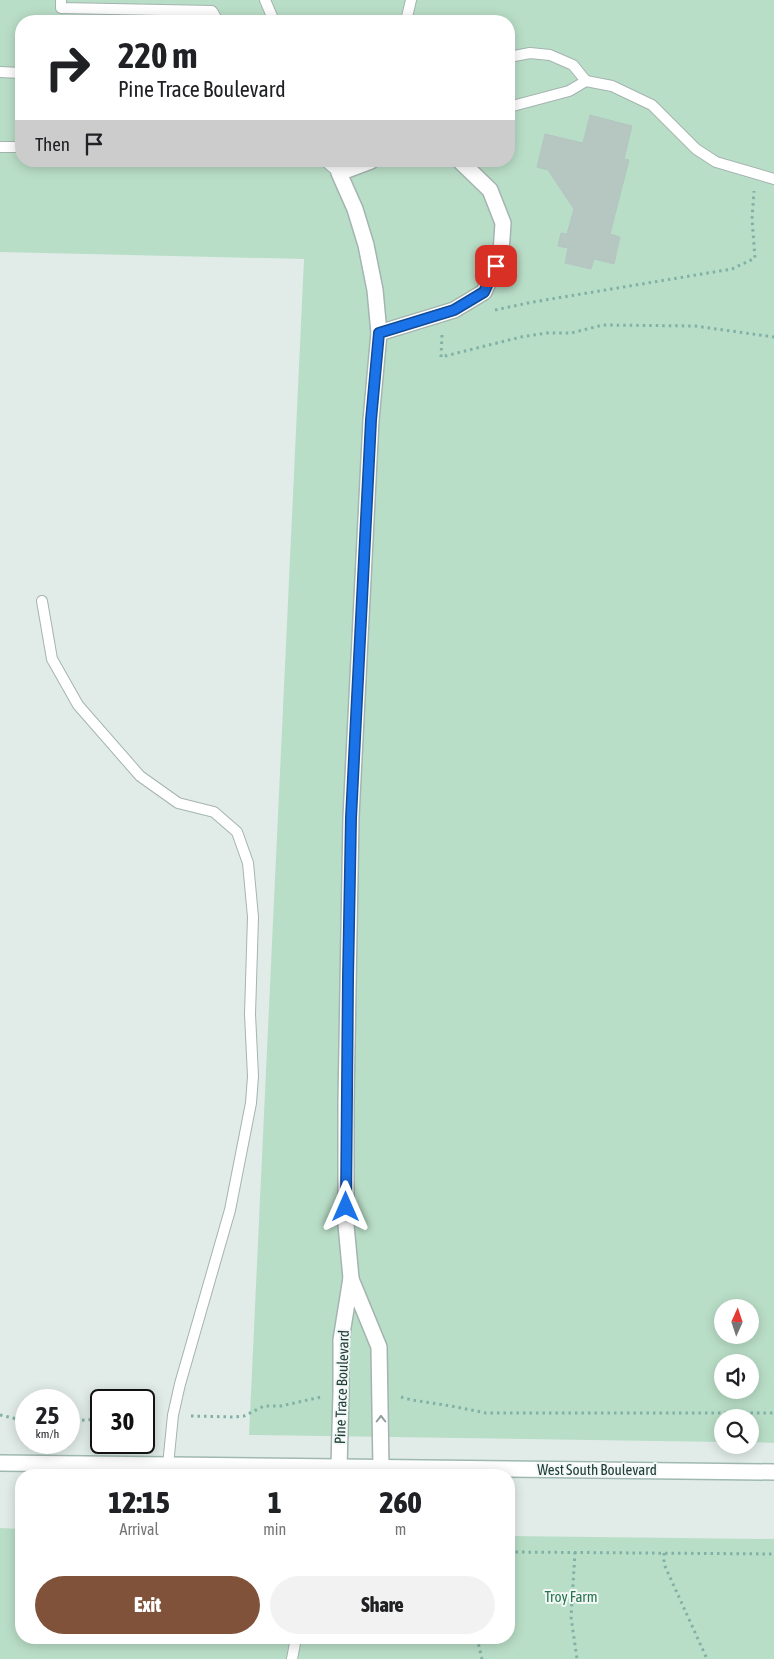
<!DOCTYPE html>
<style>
body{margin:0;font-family:"Asap Condensed",sans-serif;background:#f2f2f2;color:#202124;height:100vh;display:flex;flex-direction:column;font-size:19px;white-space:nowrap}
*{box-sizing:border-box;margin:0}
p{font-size:16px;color:#757577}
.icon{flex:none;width:28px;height:28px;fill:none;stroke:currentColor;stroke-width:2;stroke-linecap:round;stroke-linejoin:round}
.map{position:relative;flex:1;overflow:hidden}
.panel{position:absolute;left:15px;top:1469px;width:500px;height:175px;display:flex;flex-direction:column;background:#fff;border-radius:20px;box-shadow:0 2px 12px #0003}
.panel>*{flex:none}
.top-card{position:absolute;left:15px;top:15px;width:500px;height:152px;border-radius:20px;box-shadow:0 2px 12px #0003;background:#fff;color:#202124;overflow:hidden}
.needle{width:32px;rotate:3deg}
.controls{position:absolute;left:714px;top:1299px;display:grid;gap:10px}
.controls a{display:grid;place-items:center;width:45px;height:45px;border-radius:50%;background:#fff;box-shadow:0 2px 12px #0003;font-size:25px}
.speed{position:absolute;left:15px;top:1389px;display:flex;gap:10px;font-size:25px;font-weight:700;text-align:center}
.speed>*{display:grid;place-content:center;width:65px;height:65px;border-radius:50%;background:#fff;box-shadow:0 2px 12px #0003;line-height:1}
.speed small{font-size:12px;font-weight:400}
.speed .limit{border:2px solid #111;border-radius:8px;background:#fff;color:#111}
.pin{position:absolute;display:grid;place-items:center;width:42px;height:42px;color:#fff;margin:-21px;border-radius:10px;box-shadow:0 2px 8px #0006}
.me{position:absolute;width:55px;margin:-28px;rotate:0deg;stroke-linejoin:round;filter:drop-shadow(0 0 4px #0008)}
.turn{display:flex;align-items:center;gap:18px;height:105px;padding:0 20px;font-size:22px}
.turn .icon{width:65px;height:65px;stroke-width:2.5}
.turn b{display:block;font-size:35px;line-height:42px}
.then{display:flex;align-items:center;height:48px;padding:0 20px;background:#0003;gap:10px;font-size:19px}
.eta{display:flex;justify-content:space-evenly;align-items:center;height:85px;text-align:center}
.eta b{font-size:30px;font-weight:800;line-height:35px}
.button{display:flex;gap:10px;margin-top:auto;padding:10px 20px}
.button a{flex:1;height:58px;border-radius:30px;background:#80523a;color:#fff;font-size:20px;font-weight:800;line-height:58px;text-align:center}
.button a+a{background:#f2f2f2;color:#202124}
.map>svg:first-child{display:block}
</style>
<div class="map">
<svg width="774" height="1659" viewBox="0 0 774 1659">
<rect width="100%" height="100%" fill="#e1ece8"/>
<g fill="#b9dec7" fill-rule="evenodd">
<path d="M0,0H774V1443L750,1442V1418H722V1442L249,1435L304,259L0,252ZM21,21H509V161H21ZM722,1308H750V1335H722ZM722,1362H750V1390H722Z"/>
<path d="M0,1528L21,1529V1638H509V1536L774,1539V1659H0Z"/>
</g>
<path fill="#b6c7c1" stroke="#b3c6c0" d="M590,115L632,126L624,159L629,160L610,234L620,237L614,264L594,259L591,269L565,263L568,248L558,246L561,233L567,234L574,209L548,170L537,167L545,134L583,143Z"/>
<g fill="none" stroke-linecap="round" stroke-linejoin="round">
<g stroke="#a4b4b0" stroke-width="12">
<g id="service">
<path d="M61,0V8L212,11L218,21"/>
<path d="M265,0L274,21"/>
<path d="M406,21L411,0"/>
<path d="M509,57L530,53L550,55L573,65L586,81"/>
<path d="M0,72L21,73"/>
<path d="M509,107L569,91L586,81L612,86L652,105L696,149L716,162L774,179"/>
<path d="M0,147H21"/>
<path d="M325,161L339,173"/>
<path d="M42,601L52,659L78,705L140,776L178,803L214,812L237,832L248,863L253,917L250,1014L253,1076L251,1103L230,1210L180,1384L173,1415L168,1465"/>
<path d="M292,1659L296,1638"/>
</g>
</g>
<g stroke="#a4b4b0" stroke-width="18">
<g id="minor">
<path d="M379,333L454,310L484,292L501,253L503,223L490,190L460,161"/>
<path d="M351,1279L379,1347L381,1468"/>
<path d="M339,1467L341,1393V1340L351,1278L346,1225V1101L351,817L371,420L379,333L375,290L366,245L355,209L339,173L371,161"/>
</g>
</g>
<g stroke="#9fb8b2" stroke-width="18">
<path id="secondary" d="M0,1463L774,1472"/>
</g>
<g stroke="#81b0a6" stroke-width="3" stroke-dasharray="2.5 4" stroke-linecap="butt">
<path d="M495,310L533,302L732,269L755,258L752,219L754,191"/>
<path d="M442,335L441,357L521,337L547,333H571L603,325L695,326L774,337"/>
<path d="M401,1397L412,1400L451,1406L486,1413H774"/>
<path d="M0,1415L26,1421"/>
<path d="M191,1416L233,1417L244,1416L264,1406H281L321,1397"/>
<path d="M144,1417L154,1416"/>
<path d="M69,1421L101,1419"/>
<path d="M509,1552L774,1554"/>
<path d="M575,1552L571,1617L577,1659"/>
<path d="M664,1553V1564L707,1659"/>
<path d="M477,1638L482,1659"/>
</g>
<use href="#service" stroke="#fff" stroke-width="10"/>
<use href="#minor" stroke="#fff" stroke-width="15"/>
<use href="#secondary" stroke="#fff" stroke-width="15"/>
</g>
<defs><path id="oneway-chevron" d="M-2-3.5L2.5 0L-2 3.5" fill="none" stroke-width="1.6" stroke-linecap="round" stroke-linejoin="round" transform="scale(1.25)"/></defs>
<use stroke="#909e9c" href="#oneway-chevron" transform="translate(381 1419) rotate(-90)"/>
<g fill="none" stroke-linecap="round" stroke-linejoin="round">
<g stroke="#114b97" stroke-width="12">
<path id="route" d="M346,1207L348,978L351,818L371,420L379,333L454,310L484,292L496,266"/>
</g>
<use href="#route" stroke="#1a73e8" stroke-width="9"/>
</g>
<g text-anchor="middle" stroke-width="4" stroke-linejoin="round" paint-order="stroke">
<g font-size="15" fill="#213d38" stroke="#f2f8f6">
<text transform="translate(342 1387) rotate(-88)" y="5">Pine Trace Boulevard</text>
<text x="597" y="1475">West South Boulevard</text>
</g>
<g font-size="15" fill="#2a754e" stroke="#f2f8f6">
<text x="571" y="1602">Troy Farm</text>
</g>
</g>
</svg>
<div class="controls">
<a><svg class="needle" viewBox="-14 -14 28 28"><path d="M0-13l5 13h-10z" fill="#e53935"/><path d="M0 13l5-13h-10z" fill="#757577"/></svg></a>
<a><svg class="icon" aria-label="sound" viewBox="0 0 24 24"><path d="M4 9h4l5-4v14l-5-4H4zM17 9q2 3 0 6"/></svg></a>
<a><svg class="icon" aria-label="search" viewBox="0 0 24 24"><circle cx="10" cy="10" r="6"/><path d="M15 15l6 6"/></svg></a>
</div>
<div class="speed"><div>25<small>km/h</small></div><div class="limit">30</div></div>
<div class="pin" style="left:496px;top:266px;background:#d93025"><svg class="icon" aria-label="arrive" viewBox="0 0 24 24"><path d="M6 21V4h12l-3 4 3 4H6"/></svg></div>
<svg class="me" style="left:346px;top:1207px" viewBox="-20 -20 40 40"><path d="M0-17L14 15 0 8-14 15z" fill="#1a73e8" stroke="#fff" stroke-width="4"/></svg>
<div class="top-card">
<div class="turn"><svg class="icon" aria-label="right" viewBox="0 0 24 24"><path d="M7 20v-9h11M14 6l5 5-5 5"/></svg><div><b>220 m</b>Pine Trace Boulevard</div></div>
<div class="then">Then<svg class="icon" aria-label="arrive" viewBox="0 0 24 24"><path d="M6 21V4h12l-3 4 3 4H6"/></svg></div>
</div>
<section class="panel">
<div class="eta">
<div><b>12:15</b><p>Arrival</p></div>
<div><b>1</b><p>min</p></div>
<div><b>260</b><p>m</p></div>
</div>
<div class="button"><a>Exit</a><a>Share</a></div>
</section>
</div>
